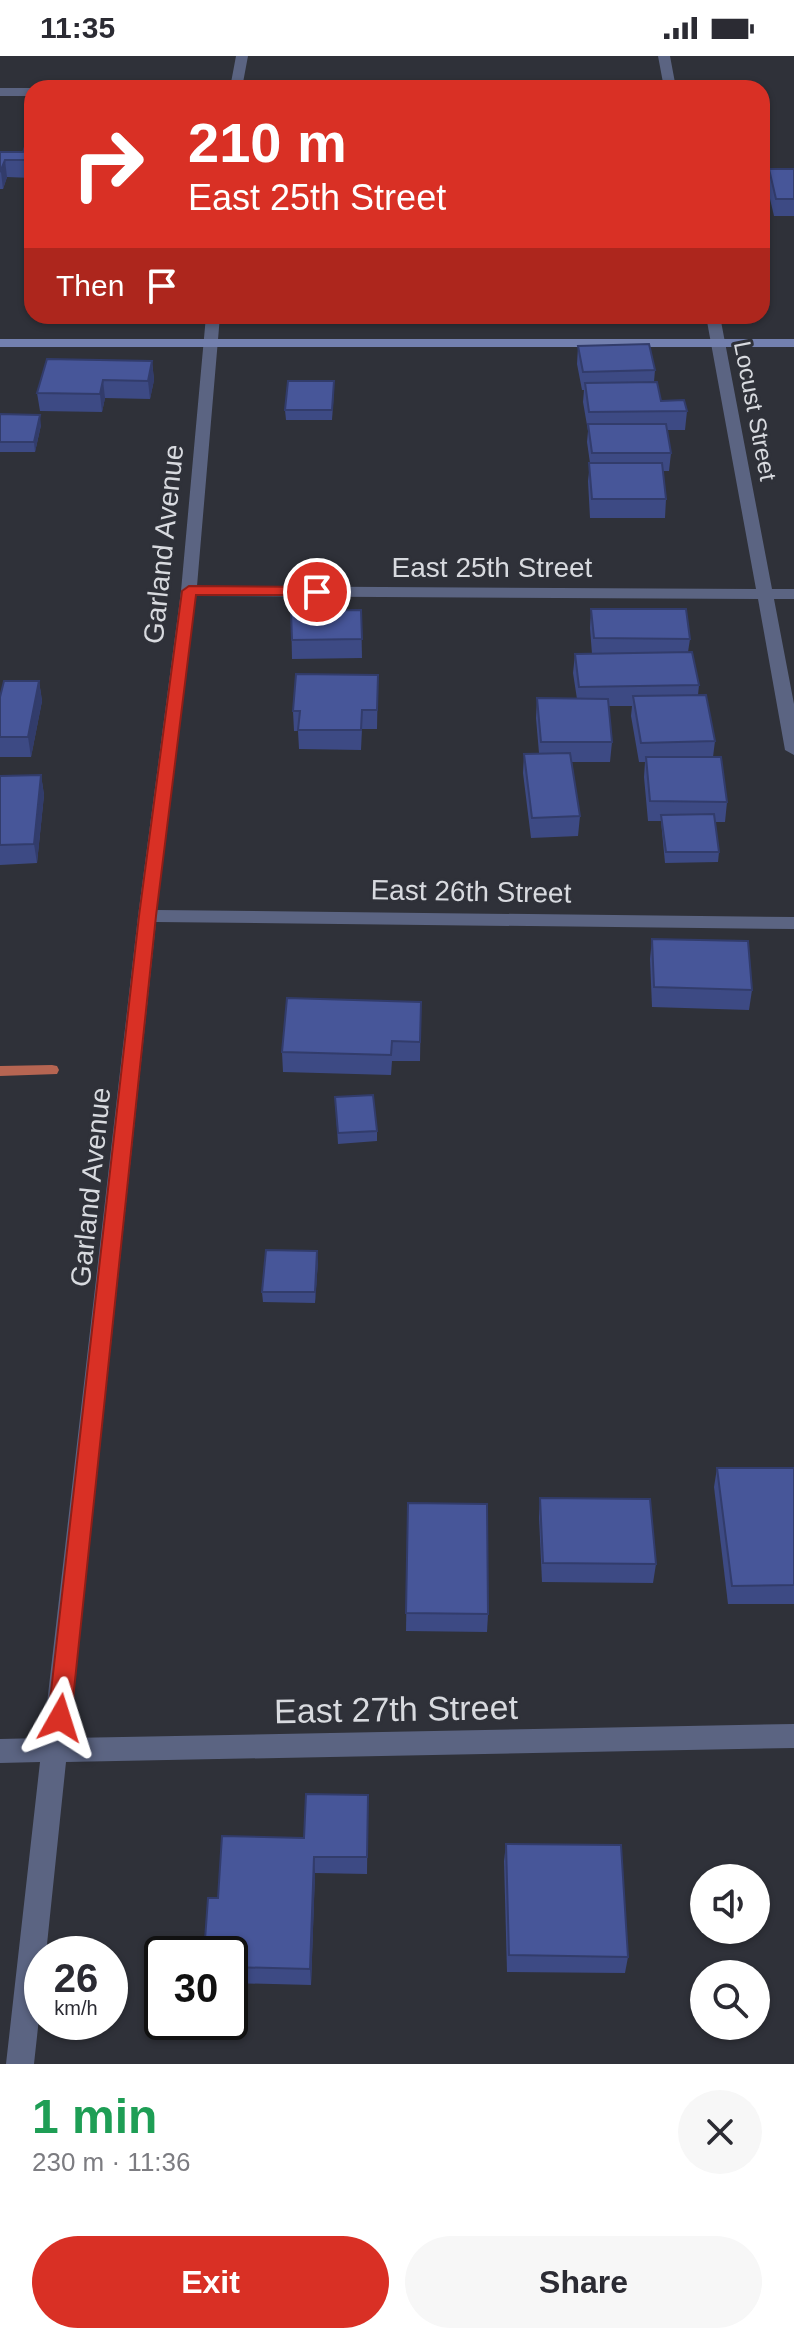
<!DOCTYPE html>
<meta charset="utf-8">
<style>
body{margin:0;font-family:Helvetica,sans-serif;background:#f7f7f7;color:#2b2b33;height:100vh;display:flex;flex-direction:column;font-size:30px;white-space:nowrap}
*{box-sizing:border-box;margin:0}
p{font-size:26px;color:#7c7c81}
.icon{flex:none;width:44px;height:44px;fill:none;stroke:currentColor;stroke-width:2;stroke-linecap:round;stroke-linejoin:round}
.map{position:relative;height:2008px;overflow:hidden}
.drawer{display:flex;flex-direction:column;background:#fff;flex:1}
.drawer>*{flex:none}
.top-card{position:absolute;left:24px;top:24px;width:746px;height:244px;border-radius:24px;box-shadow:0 2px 6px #0004;background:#d93025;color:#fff;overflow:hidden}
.controls{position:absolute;left:690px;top:1808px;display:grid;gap:16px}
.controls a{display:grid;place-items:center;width:80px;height:80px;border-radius:50%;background:#fff;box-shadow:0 2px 6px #0004;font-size:40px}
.speed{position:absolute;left:24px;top:1880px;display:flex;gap:16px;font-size:40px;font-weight:700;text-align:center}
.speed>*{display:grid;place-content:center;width:104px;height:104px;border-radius:50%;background:#fff;box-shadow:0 2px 6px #0004;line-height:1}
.speed small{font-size:20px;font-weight:400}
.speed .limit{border:4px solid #111;border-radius:12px;background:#fff;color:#111}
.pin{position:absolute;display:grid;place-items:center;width:68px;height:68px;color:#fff;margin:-34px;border:4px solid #fff;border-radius:50%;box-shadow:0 2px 8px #0007}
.me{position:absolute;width:88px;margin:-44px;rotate:6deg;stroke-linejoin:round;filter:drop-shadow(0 0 6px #0008)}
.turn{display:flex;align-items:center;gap:28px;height:168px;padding:0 32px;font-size:36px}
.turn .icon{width:104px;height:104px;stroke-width:2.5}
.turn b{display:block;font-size:56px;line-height:68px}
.then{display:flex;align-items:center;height:76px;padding:0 32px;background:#0003;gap:16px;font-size:30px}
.round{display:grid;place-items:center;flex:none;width:84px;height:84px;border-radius:42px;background:#f7f7f7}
.headline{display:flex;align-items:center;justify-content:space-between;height:136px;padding:0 32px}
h1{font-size:48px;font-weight:700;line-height:60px;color:#1e9e55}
.action{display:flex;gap:16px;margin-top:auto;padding:16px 32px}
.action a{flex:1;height:92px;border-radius:48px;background:#d93025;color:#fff;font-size:32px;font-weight:700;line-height:92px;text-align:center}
.action a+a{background:#f7f7f7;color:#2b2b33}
.status{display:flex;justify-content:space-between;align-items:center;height:56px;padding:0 40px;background:#fff;direction:ltr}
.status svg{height:22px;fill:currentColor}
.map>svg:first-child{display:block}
</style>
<div class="status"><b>11:35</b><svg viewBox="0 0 49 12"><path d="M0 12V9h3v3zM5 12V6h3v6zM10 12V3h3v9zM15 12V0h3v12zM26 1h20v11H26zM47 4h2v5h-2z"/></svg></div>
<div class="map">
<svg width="794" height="2008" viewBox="0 0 794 2008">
<rect width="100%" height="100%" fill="#2f3139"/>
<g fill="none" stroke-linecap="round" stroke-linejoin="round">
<path fill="#b66552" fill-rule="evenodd" d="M52,1009L57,1010L59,1014L57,1018L0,1020V1010Z"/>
<g fill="#5b6482" fill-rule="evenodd">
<path d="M236,0H248L242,32H230Z"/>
<path d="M658,0H670L676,32H664Z"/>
<rect x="0" y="32" width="32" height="8"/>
<path d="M206,260H220L197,530L756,533L706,260H720L772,533H794V543H774L794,648V699L785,694L758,543L196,540L157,854L794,861V873L156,866L69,1682L794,1668V1692L66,1706L46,1898H42V1935L34,2008H6L40,1706L0,1707V1683L43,1682L138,860L181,535Z"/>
</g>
<rect fill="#7380af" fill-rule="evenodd" x="0" y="283" width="794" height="8"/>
</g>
<g fill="#3d4a84">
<path d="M32,88V122L7,121L3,133H0V96H23Z"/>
<path d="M769,113H794V160H774L767,130Z"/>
<path d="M578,290L655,314L654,326L661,345L687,355L685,374H667L671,397L669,415H663L666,443L665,462H590L588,425L590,407L587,386L588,375L583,346L584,334H582L577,308Z"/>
<path d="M152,305L154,324L150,343L105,342L102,356L40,355L37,337Z"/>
<path d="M334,335L332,364H286L285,354Z"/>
<path d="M0,358L41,369L35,396H0Z"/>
<path d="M591,553L690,583L688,596L699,629L698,639L715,685L713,701L727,746L725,766H715L719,796L718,806L665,807L661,765H648L644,721L645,706H639L631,660L632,650H609L612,686L610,706H572L580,760L578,780L531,782L523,717L524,698L539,697L536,662L537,642L577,643L573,617L575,598H592L590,572Z"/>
<path d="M361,554L362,602L292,603L291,555Z"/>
<path d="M378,619L377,673H362L361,694L299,693L298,675H294L293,655Z"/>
<path d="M39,625L42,645L31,701H0V641Z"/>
<path d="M41,719L44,739L37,807L0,809V720Z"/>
<path d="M652,883L752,934L749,954L652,951L650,903Z"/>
<path d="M421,946L420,1005H392L391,1019L283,1016L282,996Z"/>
<path d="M335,1041L377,1075V1085L338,1088Z"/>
<path d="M318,1205L315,1247L263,1246L262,1236Z"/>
<path d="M717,1412H794V1548H728L714,1431Z"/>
<path d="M540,1442L656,1508L653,1527L542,1526L539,1461Z"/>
<path d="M408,1447L488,1558L487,1576L406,1575Z"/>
<path d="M368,1739L367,1818L315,1817L311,1929L230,1927V1898L218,1842Z"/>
<path d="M506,1788L628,1901L625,1917L507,1916L504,1805Z"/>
</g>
<g fill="#323c6b">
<path d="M5,104L7,121L3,133L1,116Z"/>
<path d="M152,305L154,324L150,343L148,325Z"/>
<path d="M103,324L105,342L102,356L100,338Z"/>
<path d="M40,359L41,369L35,396L34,386Z"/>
<path d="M39,625L42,645L31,701L28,681Z"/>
<path d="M41,719L44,739L37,807L34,788Z"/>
<path d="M317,1195L318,1205L315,1247V1236Z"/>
<path d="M314,1801L315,1817L311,1929L310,1913Z"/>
</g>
<g fill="#475699" stroke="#323c6b" stroke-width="2">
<path d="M26,88H32V104H5L0,116V96H23Z"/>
<path d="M769,113H794V143H776Z"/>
<path d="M649,288L655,314L583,316L578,290Z"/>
<path d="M47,303L152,305L148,325L103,324L100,338L37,337Z"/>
<path d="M288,325H334L332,354H285Z"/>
<path d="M657,326L661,345L684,344L687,355L589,356L585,327Z"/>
<path d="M0,358L40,359L34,386H0Z"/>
<path d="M588,368H666L671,397H592Z"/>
<path d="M589,407H662L666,443H592Z"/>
<path d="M591,553H686L690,583L594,582Z"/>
<path d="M361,554L362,583L292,584L291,555Z"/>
<path d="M692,596L699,629L579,631L575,598Z"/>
<path d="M296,618L378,619L377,654H362L361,674H298L300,655H293Z"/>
<path d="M4,625H39L28,681H0V641Z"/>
<path d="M706,639L715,685L641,687L633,640Z"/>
<path d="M537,642L608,643L612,686H541Z"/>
<path d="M570,697L580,760L532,762L524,698Z"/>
<path d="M646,701H721L727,746L650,745Z"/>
<path d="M41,719L34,788L0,789V720Z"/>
<path d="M714,758L719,796H666L661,759Z"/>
<path d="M652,883L748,885L752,934L654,931Z"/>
<path d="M287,942L421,946L420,986L392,985L391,999L282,996Z"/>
<path d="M373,1039L377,1075L338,1077L335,1041Z"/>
<path d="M266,1194L317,1195L315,1236H262Z"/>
<path d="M717,1412H794V1529L732,1530Z"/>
<path d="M540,1442L650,1443L656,1508L543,1507Z"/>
<path d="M408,1447L487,1448L488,1558L406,1557Z"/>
<path d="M306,1738L368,1739L367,1801H314L310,1913L230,1911V1898H204L208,1842H218L222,1780L304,1782Z"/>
<path d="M506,1788L621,1789L628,1901L509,1899Z"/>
</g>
<path fill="#d93025" stroke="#8d1f18" stroke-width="2" d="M317,531L324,536L322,539H196L156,860L71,1662L68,1670L60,1673L51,1670L48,1662L139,860L182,535L189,530Z"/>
<g text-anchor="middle" stroke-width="6" stroke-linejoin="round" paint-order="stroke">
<g font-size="24" fill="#d8dadf" stroke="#2f3139">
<text transform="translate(755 355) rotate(79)" y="8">Locust Street</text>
</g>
<g font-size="28" fill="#d8dadf" stroke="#2f3139">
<text transform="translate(163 488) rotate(-84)" y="10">Garland Avenue</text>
<text x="492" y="521">East 25th Street</text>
<text transform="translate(471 835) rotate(1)" y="10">East 26th Street</text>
<text transform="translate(90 1131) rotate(-84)" y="10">Garland Avenue</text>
</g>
<g font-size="34" fill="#d8dadf" stroke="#2f3139">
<text transform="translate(396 1653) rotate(-1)" y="12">East 27th Street</text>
</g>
</g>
</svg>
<div class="controls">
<a><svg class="icon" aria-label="sound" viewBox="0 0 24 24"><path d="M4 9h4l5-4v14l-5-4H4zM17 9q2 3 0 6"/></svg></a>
<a><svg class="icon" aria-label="search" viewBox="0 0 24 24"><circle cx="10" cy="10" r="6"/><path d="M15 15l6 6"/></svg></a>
</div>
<div class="speed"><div>26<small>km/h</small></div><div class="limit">30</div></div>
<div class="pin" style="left:317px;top:536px;background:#d93025"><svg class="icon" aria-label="arrive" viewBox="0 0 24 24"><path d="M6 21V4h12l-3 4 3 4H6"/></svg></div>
<svg class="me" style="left:60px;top:1662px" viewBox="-20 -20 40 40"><path d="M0-17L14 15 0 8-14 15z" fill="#d93025" stroke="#fff" stroke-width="4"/></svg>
<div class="top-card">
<div class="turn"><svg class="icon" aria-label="right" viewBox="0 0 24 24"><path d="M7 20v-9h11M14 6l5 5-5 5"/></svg><div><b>210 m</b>East 25th Street</div></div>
<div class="then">Then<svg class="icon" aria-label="arrive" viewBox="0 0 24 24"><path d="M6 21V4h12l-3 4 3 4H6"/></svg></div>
</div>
</div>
<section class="drawer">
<div class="headline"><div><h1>1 min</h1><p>230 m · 11:36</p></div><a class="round"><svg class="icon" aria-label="close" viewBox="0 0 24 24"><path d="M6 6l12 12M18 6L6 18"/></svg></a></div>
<div class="action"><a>Exit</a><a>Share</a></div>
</section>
